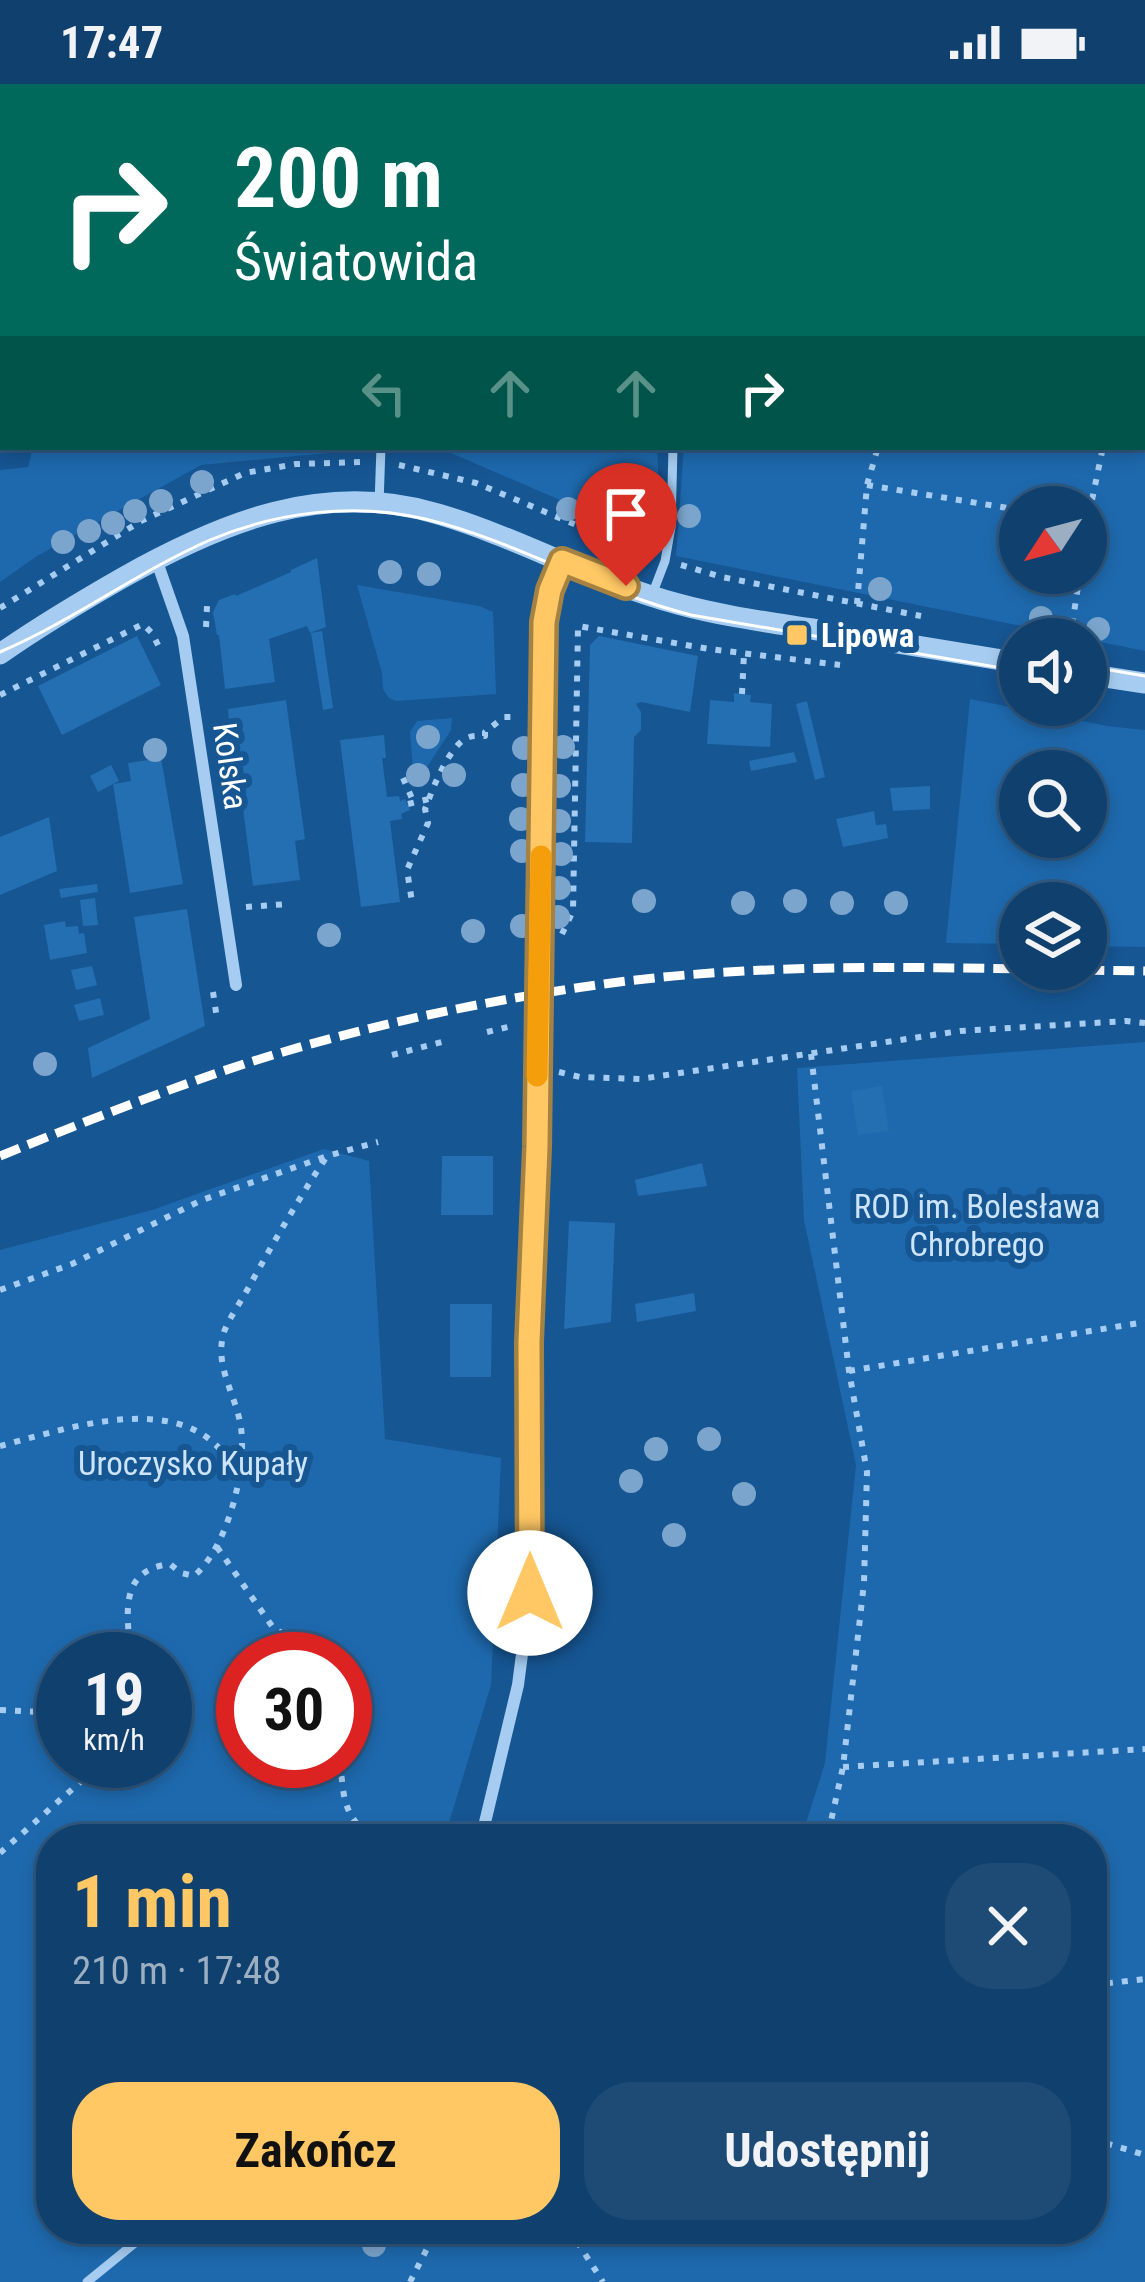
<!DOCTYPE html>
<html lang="pl">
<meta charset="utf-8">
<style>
body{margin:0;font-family:"Roboto Condensed",sans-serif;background:#1e4b76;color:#f1f3f6;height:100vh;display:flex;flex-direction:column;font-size:45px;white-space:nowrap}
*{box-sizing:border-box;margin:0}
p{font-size:39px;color:#9cafc2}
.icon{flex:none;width:66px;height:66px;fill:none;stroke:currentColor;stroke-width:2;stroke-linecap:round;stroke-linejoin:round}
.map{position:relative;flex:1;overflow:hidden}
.details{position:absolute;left:36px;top:1740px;width:1071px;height:420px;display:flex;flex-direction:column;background:#10406e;border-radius:48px;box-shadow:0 6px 18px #0003,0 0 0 3px #305981}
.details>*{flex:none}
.top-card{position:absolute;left:0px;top:0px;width:1146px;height:366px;box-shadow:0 6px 18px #0003,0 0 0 3px #305981;background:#00695c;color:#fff;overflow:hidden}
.needle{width:78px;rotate:234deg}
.tools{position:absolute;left:999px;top:402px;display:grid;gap:24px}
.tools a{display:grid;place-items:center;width:108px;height:108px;border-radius:50%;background:#10406e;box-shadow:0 6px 18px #0003,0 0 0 3px #305981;font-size:60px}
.speed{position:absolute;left:36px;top:1548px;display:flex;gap:24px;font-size:60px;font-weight:700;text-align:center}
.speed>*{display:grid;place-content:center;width:156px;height:156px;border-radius:50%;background:#10406e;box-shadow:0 6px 18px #0003,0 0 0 3px #305981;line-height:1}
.speed small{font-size:30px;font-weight:400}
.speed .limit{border:18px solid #d22;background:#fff;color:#111}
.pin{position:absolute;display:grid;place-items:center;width:102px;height:102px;color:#fff;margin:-123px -51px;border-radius:50% 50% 50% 0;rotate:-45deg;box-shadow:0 0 12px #0007}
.pin .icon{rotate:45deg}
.me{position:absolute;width:132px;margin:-66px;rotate:0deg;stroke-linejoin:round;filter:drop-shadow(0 0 9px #0008)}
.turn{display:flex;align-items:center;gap:42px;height:252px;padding:0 36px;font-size:54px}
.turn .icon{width:156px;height:156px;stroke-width:2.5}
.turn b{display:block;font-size:84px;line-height:102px}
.lanes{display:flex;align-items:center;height:114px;padding:0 36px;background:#0003;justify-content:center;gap:60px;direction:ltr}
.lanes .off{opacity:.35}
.round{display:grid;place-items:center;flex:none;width:126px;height:126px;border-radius:48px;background:#1e4b76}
.overview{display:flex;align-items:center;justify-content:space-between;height:204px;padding:0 36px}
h1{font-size:72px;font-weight:700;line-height:90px;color:#ffc865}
.action{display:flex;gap:24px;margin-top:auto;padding:24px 36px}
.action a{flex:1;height:138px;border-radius:48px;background:#ffc865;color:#111;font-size:48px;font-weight:700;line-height:138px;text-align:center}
.action a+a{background:#1e4b76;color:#f1f3f6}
.status{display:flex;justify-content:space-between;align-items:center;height:84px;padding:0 60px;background:#10406e;direction:ltr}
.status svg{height:33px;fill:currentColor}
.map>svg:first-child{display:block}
</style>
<div class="status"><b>17:47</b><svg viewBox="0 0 49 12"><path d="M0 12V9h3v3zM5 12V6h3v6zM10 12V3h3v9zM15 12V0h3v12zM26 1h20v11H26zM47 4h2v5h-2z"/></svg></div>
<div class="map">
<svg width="1145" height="2198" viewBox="0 0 1145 2198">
<rect width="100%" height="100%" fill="#165693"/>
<g fill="#1e69ad" fill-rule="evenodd">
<path d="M401,0H1145V567L676,472L684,363H1143V3H401ZM1086,423V489H1020V423Z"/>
<path d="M33,363H360V366L201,381L37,472L0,498V386L28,383Z"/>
<path d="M437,363H657L662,460Z"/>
<path d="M357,501L479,522L493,528L496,610L396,617L389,614L383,605L382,589Z"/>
<path d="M970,615L1107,642L1145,646V863L1086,862V819H1020V860L946,859ZM1086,687V753H1020V687Z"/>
<path d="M452,634L451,646L418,697H414L410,648L417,637Z"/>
<path d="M1145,958V2198H0V1166L152,1126L324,1065L369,1077L385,1355L501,1374L491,1601L444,1755H51V2145H1092V1755H801L825,1679L856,1381L804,1136L797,984ZM63,1575H165V1677H63ZM243,1575H345V1677H243Z"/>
</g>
<path fill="#0e3f70" stroke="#98c9f3" stroke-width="3" d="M0,0H112V3H3V257H0Z"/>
<g fill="#246eb2">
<path d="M317,474L326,543L310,549L307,542L269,555L275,598L225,605L219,551H217L213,528L219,516L235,510L236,512L291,488V486Z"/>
<path d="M322,547L333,624L323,626L311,549Z"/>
<path d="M137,552L161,601L62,651L38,602Z"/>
<path d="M599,552L698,572L690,628L641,618L636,620L641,628V646L634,653L632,759L585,758L590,561Z"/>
<path d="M734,609L751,611L750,618L772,620L770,663L707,660L710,616L734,618Z"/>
<path d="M286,616L305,755L295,757L300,796L253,802L233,647H230L228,625Z"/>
<path d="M807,617L825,693L815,696L796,620Z"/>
<path d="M384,651L386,674H382L387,713L399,712L400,717L405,715L410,726L401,730L402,735L390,737L400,818L361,823L340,656Z"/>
<path d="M794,668L797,678L751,687L749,677Z"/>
<path d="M161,674L183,800L130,809L113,700L98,708L90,692L111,681L119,697L113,700L131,697L128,679Z"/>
<path d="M930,702V725L893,727L890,704Z"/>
<path d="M874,727L876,741L886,740L888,754L843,763L836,735Z"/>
<path d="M49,733L57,787L0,811V753Z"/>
<path d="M97,800L98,808L61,814L59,805Z"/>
<path d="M95,814L98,841L83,842L80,816Z"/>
<path d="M187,825L205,942L92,994L88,964L150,935L134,833Z"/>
<path d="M65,837L66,843L78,842L79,850L84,849L87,869L50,876L44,841Z"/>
<path d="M92,882L97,901L76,906L71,886Z"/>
<path d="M100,914L104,931L79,937L74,921Z"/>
<path d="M882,1002L889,1047L858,1051L851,1007Z"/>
<path d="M442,1072H493V1131H441Z"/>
<path d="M702,1079L707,1102L638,1112L635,1096Z"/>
<path d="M569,1137L615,1139L611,1238L564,1245Z"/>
<path d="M694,1209L696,1227L637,1238L635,1220Z"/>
<path d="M450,1220H492L491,1293H450Z"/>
</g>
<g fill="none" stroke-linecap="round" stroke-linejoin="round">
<g stroke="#a6cdf1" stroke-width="6" stroke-dasharray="6 9" stroke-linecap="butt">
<path d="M940,3V0"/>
<path d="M1143,183L1145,175"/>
<path d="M399,381L476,399L646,470"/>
<path d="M867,401L1020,426"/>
<path d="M1086,445L1103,363"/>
<path d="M681,481L722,493L921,532"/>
<path d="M857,520L867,401L878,363"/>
<path d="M0,524L141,437L245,389L296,380L362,378"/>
<path d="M206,543L207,522"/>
<path d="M1028,551L1051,555"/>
<path d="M1070,555L1080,489"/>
<path d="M742,610L744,569"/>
<path d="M0,611L143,540L152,549L162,569"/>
<path d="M403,694L414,719"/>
<path d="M429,715C435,698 450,664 465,655C472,651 477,652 485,652V648L504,633H512"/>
<path d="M408,720L429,715L425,725L428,739L407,786L412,818"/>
<path d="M246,823L288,820"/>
<path d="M562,850L573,827L578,542L709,565L840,581"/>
<path d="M213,908L217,935"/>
<path d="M487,948L512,942"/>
<path d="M811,970L849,1287L867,1388L864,1499L843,1683L827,1755"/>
<path d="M392,971L442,958"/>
<path d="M559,988L580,993L640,995L960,947L1126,937L1145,939"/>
<path d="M0,1206L72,1180L202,1116L327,1072L378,1058"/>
<path d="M849,1287L1145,1238"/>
<path d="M0,1362C58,1347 144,1317 200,1349C215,1357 228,1374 240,1387"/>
<path d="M217,1463L274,1545L307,1561L322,1575"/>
<path d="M131,1575C128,1534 116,1486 170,1480L181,1489L194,1492C228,1463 249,1381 240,1338C234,1308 214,1280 224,1248C230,1232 243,1215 251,1199C275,1156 299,1114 327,1072"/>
<path d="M0,1626L63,1629"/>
<path d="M340,1677C344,1714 342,1729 372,1755"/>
<path d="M843,1683L1145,1665"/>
<path d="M0,1769L86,1693L96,1677"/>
<path d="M1092,1901L1145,1895"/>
<path d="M1092,2055L1145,2071"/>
<path d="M569,2145L603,2198"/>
<path d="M410,2198L437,2145"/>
</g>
<g stroke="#a6cdf1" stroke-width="9">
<path d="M379,420L381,363"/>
<path d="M652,511L665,477L671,443L673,363"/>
<path d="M87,2198L152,2145"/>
</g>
<g stroke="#a6cdf1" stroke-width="12">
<path d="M156,475L183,552L236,901"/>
<path d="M481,1755L518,1601L530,1509L529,1258L537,1063L541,621L544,538L550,506L562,477"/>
</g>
<g stroke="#a6cdf1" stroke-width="21">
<path d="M0,570C40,542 82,517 124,493C222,438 324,396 438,430C520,454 595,498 678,520C722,532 767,538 812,545C882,557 951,568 1020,579"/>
<path d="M1086,590L1145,599"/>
</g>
<g stroke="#fff" stroke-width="3">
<path d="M0,568C73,537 137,488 210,456C276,428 354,418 425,435C517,457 599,508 691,531L1020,587"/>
<path d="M1086,582L1145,592"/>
</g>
<path stroke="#fff" stroke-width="9" stroke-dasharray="21 9" stroke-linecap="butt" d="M0,1072C79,1040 157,1009 238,982C361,942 490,915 619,898C793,876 970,885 1145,887"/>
</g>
<g fill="#7ba5cd">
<circle cx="202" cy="398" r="12"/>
<circle cx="598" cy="410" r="12"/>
<circle cx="161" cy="417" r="12"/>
<circle cx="568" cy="425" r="12"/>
<circle cx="135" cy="427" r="12"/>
<circle cx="622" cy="432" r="12"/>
<circle cx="689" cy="432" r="12"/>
<circle cx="113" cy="439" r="12"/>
<circle cx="89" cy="447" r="12"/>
<circle cx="63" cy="458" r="12"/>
<circle cx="390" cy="488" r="12"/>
<circle cx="429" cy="490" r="12"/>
<circle cx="880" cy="505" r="12"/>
<circle cx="1041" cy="534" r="12"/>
<circle cx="1098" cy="545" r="12"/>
<circle cx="428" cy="653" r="12"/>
<circle cx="563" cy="663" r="12"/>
<circle cx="524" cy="664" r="12"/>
<circle cx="155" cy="666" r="12"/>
<circle cx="418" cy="691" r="12"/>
<circle cx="454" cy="691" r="12"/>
<circle cx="523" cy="701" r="12"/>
<circle cx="559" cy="702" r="12"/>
<circle cx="521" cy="735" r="12"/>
<circle cx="559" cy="737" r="12"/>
<circle cx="522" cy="767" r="12"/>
<circle cx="561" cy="770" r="12"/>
<circle cx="559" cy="804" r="12"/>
<circle cx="644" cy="817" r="12"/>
<circle cx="795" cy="817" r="12"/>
<circle cx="743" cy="819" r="12"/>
<circle cx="842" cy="819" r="12"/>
<circle cx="896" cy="819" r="12"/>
<circle cx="558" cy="833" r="12"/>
<circle cx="522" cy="842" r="12"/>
<circle cx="473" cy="847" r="12"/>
<circle cx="329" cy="851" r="12"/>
<circle cx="45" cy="980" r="12"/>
<circle cx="709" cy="1355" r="12"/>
<circle cx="656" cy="1365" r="12"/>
<circle cx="631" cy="1397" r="12"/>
<circle cx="744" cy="1410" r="12"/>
<circle cx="674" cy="1451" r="12"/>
<circle cx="374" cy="2161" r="12"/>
</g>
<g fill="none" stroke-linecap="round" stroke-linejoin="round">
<g stroke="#a68242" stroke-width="30">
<path id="route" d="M530,1509L529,1258L537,1063L544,538L550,506L562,477L626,502"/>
</g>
<use href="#route" stroke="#ffc865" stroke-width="21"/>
<path stroke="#f59e0b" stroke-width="21" d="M537,992L541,772"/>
</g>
<rect fill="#ffc865" stroke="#165693" stroke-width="4.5" x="785" y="539" width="24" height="24" rx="6"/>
<g text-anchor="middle" stroke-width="12" stroke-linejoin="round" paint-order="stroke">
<g font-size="33" font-weight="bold" fill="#fff" stroke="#165693" text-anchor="start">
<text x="821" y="563">Lipowa</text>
</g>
<g font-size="33" fill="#fff" stroke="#165693">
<text transform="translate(231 682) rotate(82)" y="12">Kolska</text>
</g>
<g font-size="33" fill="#cde5fc" stroke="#165693">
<text x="977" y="1134">ROD im. Bolesława<tspan x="977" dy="38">Chrobrego</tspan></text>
<text x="193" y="1391">Uroczysko Kupały</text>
</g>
</g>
</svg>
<div class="tools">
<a><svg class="needle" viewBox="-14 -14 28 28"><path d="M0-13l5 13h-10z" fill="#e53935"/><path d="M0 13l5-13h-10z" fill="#9cafc2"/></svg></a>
<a><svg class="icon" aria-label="sound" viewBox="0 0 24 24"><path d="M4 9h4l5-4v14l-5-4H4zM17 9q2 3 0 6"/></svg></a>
<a><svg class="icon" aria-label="search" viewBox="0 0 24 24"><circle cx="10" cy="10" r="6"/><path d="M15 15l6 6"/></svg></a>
<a><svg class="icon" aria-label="layers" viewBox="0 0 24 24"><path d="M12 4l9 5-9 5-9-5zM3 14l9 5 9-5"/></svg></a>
</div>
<div class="speed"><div>19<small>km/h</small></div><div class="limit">30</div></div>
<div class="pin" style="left:626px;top:502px;background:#d93025"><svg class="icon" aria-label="arrive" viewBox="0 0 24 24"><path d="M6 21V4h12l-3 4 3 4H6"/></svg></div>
<svg class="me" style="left:530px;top:1509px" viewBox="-20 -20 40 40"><circle r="19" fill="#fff"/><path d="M0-13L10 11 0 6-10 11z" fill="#ffc865"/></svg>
<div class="top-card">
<div class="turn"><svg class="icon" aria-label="right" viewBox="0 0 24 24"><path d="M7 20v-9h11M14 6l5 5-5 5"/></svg><div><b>200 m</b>Światowida</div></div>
<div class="lanes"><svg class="icon off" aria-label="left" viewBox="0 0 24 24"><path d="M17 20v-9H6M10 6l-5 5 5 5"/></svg><svg class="icon off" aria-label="ahead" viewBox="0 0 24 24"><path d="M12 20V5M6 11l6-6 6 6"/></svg><svg class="icon off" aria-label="ahead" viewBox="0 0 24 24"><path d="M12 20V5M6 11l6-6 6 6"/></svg><svg class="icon" aria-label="right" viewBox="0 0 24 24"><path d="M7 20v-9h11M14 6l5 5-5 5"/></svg></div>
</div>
<section class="details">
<div class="overview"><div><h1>1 min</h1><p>210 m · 17:48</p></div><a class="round"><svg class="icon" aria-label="close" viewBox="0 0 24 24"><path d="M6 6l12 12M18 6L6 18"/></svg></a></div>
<div class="action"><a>Zakończ</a><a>Udostępnij</a></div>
</section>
</div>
